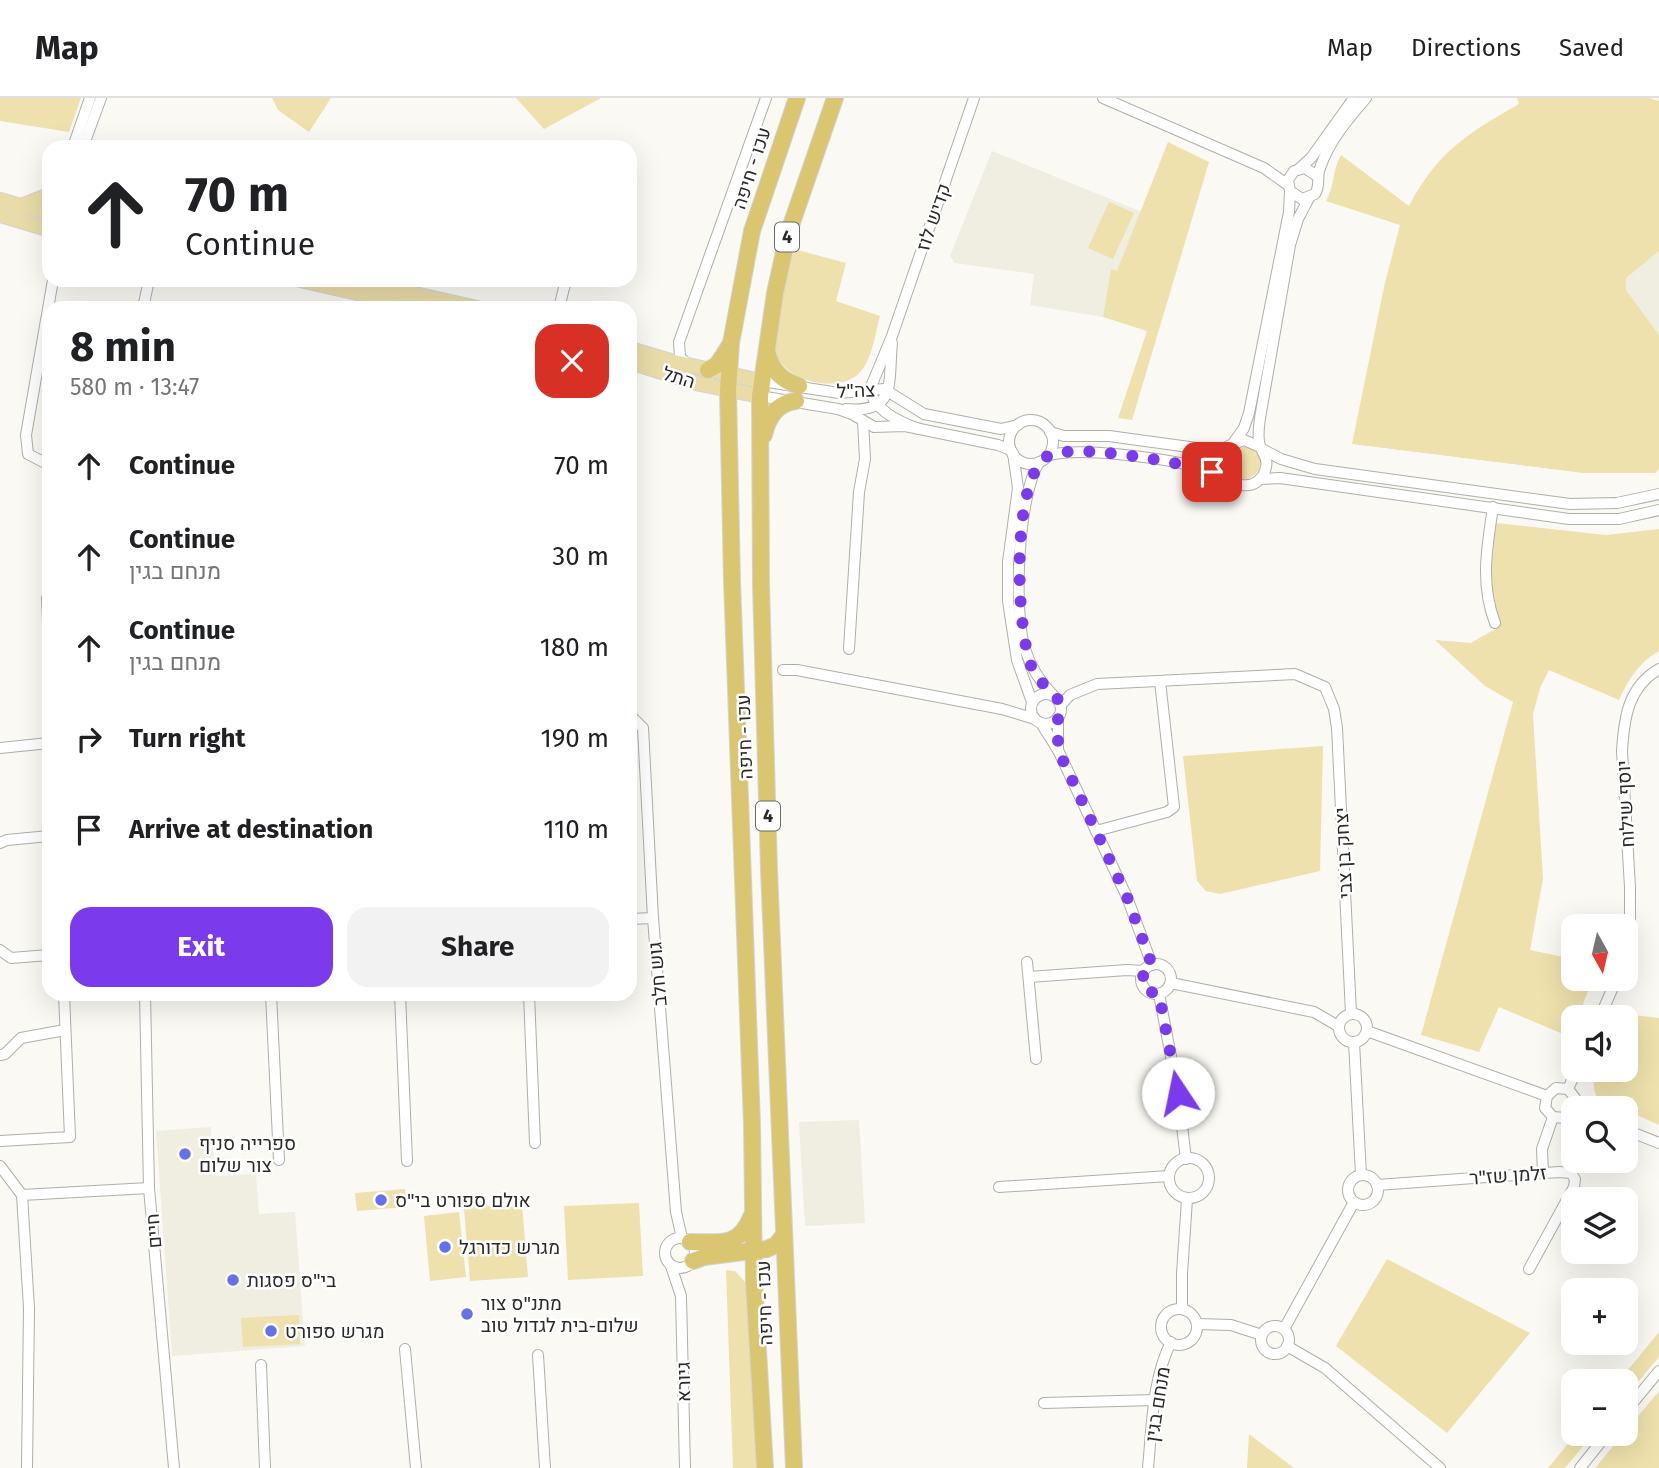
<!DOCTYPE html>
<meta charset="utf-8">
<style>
body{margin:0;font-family:"Fira Sans",Heebo,sans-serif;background:#f2f2f2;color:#202124;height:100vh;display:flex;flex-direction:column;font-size:26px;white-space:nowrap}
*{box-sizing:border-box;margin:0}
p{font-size:23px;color:#757577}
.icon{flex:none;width:38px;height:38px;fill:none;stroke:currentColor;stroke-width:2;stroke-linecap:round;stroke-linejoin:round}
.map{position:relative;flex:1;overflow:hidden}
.panel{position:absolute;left:42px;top:203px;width:595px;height:700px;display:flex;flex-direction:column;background:#fff;border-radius:21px;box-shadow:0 7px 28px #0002}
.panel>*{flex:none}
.guide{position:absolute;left:42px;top:42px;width:595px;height:147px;border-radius:21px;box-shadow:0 7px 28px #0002;background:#fff;color:#202124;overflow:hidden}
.needle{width:46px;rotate:172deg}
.buttons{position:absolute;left:1561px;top:816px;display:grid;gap:14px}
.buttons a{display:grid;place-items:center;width:77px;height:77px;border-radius:14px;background:#fff;box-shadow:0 7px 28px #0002;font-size:35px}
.pin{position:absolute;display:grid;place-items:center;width:60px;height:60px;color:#fff;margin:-30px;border-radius:14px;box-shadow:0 4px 10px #0006}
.me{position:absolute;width:77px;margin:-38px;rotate:349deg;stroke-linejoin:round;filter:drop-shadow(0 0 5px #0008)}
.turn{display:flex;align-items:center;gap:24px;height:147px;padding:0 28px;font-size:32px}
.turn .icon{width:91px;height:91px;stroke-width:2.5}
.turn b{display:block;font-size:49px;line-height:60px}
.round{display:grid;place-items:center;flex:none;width:74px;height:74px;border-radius:21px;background:#f2f2f2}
.head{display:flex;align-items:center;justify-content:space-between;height:119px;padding:0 28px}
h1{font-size:42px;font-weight:700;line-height:52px}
.cta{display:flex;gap:14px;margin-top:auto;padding:14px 28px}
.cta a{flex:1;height:80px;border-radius:21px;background:#7c3aed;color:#fff;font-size:28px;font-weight:700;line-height:80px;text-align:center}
.cta a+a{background:#f2f2f2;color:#202124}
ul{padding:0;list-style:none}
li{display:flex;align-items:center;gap:21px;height:91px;padding:0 28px}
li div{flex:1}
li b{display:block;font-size:26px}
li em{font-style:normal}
header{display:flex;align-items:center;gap:42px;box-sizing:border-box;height:98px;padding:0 35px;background:#fff;border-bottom:2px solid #e0e0e0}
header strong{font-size:33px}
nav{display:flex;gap:38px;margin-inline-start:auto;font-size:24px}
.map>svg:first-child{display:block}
</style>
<header>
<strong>Map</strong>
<nav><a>Map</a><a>Directions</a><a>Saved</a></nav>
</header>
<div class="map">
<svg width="1659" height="1370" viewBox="0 0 1659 1370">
<rect width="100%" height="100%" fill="#faf9f4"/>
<g fill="#f0ede1">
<path d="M992,53L1142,114L1117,173L1111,172L1103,219L1030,207L1034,176L955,165L950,158Z"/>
<path d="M1659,153V237L1626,192V180Z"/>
<path d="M859,1022L865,1125L805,1128L799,1024Z"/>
<path d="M211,1029L215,1078L256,1076L259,1116L295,1114L305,1248L172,1258L156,1033Z"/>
</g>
<g fill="#eee1ad">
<path d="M0,0H81L69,34L0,23Z"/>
<path d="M272,0H331L309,34L278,12Z"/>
<path d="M516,0H601L544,31Z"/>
<path d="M1517,0H1649L1659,3V153L1626,180V192L1659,237V371L1655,375H1583L1352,346L1384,189L1400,127L1326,103C1335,88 1332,72 1341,57L1409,108C1438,53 1467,36 1519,6Z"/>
<path d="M1168,44L1209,64L1132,322L1118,320L1147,233L1103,219L1111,171L1117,173Z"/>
<path d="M1109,104L1134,115L1113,161L1088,150Z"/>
<path d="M794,151L846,165L836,203L880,218C875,236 872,266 856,278C833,295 781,282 775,252C771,225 788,177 794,151Z"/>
<circle cx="1244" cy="365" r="16"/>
<path d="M1496,425L1606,437L1659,431V553C1639,564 1628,582 1619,602L1549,572L1540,590L1533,616L1543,781L1530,852L1573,861V880H1593L1578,919H1573V931L1570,939L1499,909L1479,954L1421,937L1513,604L1485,588L1435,542L1471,545L1497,530L1498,520L1488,487Z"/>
<path d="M1323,648L1320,773L1220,796L1206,793L1197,783L1183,658Z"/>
<path d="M1624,916L1659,920V1027L1626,1012V1010H1620L1597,999C1592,989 1593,981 1598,971H1626Z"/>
<path d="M405,1091L406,1109L357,1113L355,1095Z"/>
<path d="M639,1105L643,1178L568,1182L564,1108Z"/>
<path d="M522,1106L528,1179L470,1183L464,1110Z"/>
<path d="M459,1114L466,1179L430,1183L424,1118Z"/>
<path d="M1387,1161L1530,1235L1447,1335L1336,1248Z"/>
<path d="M726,1172L735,1173L748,1187L758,1370H733Z"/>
<path d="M299,1217L300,1246L243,1249L241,1220Z"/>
<path d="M1659,1234V1259L1626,1298V1283H1619Z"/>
<path d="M1659,1293V1370H1595Z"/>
<path d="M1577,1335H1594L1565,1370H1548Z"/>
<path d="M1249,1336L1294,1370H1247Z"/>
</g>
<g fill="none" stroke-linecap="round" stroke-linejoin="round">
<g stroke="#afafaa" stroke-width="12">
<g id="minor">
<path d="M1103,0L1264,70L1288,87"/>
<path d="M73,49L90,0"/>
<path d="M83,49L101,0"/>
<path d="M1299,71L1311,60L1354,0"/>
<path d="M1317,78L1305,70L1294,73L1288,82L1290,93L1302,101L1315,96C1321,87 1316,79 1320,70C1329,43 1348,21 1366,0"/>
<path d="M143,210L149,182"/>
<path d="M559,210L566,182"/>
<path d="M688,267L680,259L679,244L766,0"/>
<path d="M761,283L839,295L884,291L924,316L1001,331L1018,327"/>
<path d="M760,298L838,311L852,316L874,329L905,328L998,347L1011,352"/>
<path d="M846,311C898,316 888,282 892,245"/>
<circle cx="1031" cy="344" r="22"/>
<path d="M919,331C900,324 874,313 870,291L892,238L974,0"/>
<path d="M1050,334L1064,338H1109L1211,352L1226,351"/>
<path d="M1234,344L1244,330L1249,315L1289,114L1290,93"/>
<path d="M1260,349L1244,342L1228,348L1221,364C1224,392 1261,396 1266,369C1268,360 1263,356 1260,348C1257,340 1259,328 1260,320L1290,147L1298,121L1309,100"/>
<path d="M1262,351L1281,361L1315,371L1570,406L1617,405L1659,396"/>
<path d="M1013,355L1018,390L1008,464V503L1017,562L1032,604"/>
<path d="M1047,358C1076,348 1158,360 1190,367C1202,370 1215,375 1226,380"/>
<path d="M1039,364C1018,398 1013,513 1025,551C1031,570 1039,583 1053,597"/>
<path d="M49,367L28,356L26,337L53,182"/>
<path d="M1260,381L1280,380L1569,421H1619L1659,412"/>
<path d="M1493,409C1487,449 1480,486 1495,525"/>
<path d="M47,500L49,545"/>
<path d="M849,551L859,394L865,361L863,323"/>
<path d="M783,572H797L1002,611L1035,621"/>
<circle cx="1046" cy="611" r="15"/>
<path d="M1061,607L1070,597L1097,586L1295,576L1325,589L1334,611L1337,630L1351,915"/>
<path d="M630,617L643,630L653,820L676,1114L682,1140"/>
<path d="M1041,625L1058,652L1127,799L1152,867"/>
<path d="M0,650L49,645"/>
<path d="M1058,652V619"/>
<path d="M1096,733L1167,714L1174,709L1160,583"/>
<path d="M0,745L7,742L49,738"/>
<path d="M630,821L653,820"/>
<path d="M0,852L11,860L49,857"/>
<path d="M1626,853L1630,820V789L1622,653C1624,620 1628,589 1659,571"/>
<path d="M1027,864L1036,961"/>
<circle cx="1156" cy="881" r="15"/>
<path d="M1029,879L1127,872L1144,873"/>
<path d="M1171,885L1314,914L1338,928"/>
<path d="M145,896L149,1090L174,1370"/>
<path d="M271,896L279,1062"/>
<path d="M400,896L407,1063"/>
<path d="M529,896L535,1045"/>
<path d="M1159,896L1178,995L1186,1061"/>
<circle cx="1353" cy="930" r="14"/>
<path d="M1600,919L1617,880"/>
<path d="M1367,933L1547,998"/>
<path d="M1354,944L1361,1077"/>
<path d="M0,957L5,956L21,940L65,932"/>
<path d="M1568,991L1577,971"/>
<path d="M1573,1013L1565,1020L1553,1019L1545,1010L1547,998L1556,990L1568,991L1575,1000V1010"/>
<path d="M1626,1032L1659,1045"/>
<path d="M0,1043L70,1039L64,896"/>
<circle cx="1189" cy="1080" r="20"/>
<path d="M0,1068L22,1097L29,1210L27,1370"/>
<path d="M1543,1075L1542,1051L1553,1019"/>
<circle cx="1363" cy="1092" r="15"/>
<path d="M1377,1087L1559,1074L1571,1075L1575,1081L1574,1089L1529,1171"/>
<path d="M999,1089L1169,1078"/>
<path d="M22,1097L149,1090"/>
<circle cx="680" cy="1155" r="15"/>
<path d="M671,1168L681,1198L685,1370"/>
<path d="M1182,1211V1176L1187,1101"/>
<circle cx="1179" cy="1229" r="18"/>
<path d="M1197,1226L1231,1227L1262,1237"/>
<circle cx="1275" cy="1242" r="14"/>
<path d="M1284,1231L1354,1104"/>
<path d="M1287,1248L1325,1270L1440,1370"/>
<path d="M405,1251L416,1370"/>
<path d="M538,1257L545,1370"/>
<path d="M261,1267L265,1370"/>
<path d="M1044,1305L1155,1302"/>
<path d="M1626,1313L1659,1273"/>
<path d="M1148,1370C1152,1329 1152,1282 1171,1244"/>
<path d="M1580,1370L1608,1335"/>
</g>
</g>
<g stroke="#d4d4d4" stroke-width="16">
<g id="major">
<path d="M0,102L31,111L45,113"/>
<path d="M21,108L49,97"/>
<path d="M0,117L44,130"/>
<path d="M300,182L423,210"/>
<path d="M353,182L477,210"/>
<path d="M630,251L674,264L761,283"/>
<path d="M630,264L700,286L760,298"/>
</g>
</g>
<g stroke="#d4d4d4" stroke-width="18">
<g id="highway">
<path d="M767,254C772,273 781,282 799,288"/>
<path d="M708,272L717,267L730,247"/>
<path d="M764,337C768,319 777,305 796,303"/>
<path d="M690,1144C719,1144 739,1150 751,1119"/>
<path d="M693,1163L704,1159L767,1151L776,1147L783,1138"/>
<path d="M765,1370L754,1184L752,1026L732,483L728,293L731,245L752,133L797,0"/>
<path d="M794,1370L769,772L761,487L760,298L775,195L788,136L835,0"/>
</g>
</g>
<use href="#minor" stroke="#fff" stroke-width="10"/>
<use href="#major" stroke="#e9dca9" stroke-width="14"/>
<use href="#highway" stroke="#dac570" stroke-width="16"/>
</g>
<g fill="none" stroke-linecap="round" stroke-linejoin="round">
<path stroke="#7c3aed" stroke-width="12" stroke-dasharray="0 21.6" d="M1178,995L1159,896L1147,893L1142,885L1144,873L1152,867L1127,799L1058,652V619L1061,607C1055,593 1038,585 1032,570C1016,533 1010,380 1048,358C1073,344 1183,365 1212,374"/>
</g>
<g fill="#6670e9" stroke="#fff" stroke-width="2.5">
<circle cx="185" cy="1056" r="7"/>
<circle cx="381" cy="1102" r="7"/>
<circle cx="445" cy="1149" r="7"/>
<circle cx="233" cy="1182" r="7"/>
<circle cx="467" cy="1216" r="7"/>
<circle cx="271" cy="1233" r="7"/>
</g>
<g text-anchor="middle" stroke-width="5" stroke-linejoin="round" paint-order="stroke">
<g fill="#fff" stroke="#6a6a68" stroke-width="2">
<rect x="775" y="124.5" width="24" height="29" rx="5"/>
<rect x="756" y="703.5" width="24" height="29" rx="5"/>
</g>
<g font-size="18" font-weight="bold" fill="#2a2a28">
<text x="787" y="145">4</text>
<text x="768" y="724">4</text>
</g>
<g font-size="19" fill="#2a2a28" stroke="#fff">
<text transform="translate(751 70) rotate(-72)" y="7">עכו - חיפה</text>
<text transform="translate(933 119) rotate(-71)" y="7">קדיש לוז</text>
<text transform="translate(679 279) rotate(17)" y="7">התל</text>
<text transform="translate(856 292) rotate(-2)" y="7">צה"ל</text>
<text transform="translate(744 639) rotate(-92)" y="7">עכו - חיפה</text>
<text transform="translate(1625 706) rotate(-93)" y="7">יוסף שילוח</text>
<text transform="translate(1343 755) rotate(-93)" y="7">יצחק בן צבי</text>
<text transform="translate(657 876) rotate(-95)" y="7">גוש חלב</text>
<text transform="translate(1508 1077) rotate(-4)" y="7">זלמן שז"ר</text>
<text transform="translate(153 1133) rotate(-95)" y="7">חיים</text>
<text transform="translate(764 1205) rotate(-92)" y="7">עכו - חיפה</text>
<text transform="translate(683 1284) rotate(-91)" y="7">גיורא</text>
<text transform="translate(1157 1306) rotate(-81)" y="7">מנחם בגין</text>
</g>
<g font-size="19" fill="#2a2a28" stroke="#fff" text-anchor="start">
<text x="199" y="1052">ספרייה סניף<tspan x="199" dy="22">צור שלום</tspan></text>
<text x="395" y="1109">אולם ספורט בי"ס</text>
<text x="459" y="1156">מגרש כדורגל</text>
<text x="247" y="1189">בי"ס פסגות</text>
<text x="481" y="1212">מתנ"ס צור<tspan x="481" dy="22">שלום-בית לגדול טוב</tspan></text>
<text x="285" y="1240">מגרש ספורט</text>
</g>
</g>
</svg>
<div class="buttons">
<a><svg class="needle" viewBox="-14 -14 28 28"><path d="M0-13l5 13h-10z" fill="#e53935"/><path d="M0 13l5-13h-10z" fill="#757577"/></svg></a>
<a><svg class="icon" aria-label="sound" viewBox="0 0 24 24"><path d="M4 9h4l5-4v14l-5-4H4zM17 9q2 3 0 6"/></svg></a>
<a><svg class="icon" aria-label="search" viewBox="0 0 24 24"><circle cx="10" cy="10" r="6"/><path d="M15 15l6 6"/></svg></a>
<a><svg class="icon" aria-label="layers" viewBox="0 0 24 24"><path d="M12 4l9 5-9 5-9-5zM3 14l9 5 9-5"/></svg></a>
<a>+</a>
<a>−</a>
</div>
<div class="pin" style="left:1212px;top:374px;background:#d93025"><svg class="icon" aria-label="arrive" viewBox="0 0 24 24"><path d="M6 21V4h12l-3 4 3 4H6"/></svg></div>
<svg class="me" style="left:1178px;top:995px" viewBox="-20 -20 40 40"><circle r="19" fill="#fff"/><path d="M0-13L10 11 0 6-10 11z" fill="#7c3aed"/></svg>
<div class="guide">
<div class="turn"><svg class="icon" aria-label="ahead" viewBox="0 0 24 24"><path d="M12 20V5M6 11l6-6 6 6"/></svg><div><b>70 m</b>Continue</div></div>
</div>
<section class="panel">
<div class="head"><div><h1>8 min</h1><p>580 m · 13:47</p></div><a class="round" style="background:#d93025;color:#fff"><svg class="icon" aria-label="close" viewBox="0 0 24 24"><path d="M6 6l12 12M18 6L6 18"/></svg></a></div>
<ul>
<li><svg class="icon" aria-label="ahead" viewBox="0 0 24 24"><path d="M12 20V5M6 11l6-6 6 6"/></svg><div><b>Continue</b></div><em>70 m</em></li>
<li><svg class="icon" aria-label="ahead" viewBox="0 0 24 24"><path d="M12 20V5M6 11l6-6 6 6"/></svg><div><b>Continue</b><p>מנחם בגין</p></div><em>30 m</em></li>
<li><svg class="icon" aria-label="ahead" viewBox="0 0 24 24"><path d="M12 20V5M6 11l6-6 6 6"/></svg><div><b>Continue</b><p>מנחם בגין</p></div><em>180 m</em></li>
<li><svg class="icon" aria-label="right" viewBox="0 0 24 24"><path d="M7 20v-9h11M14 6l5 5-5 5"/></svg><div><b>Turn right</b></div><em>190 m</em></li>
<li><svg class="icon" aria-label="arrive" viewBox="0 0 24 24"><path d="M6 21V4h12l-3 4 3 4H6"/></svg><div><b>Arrive at destination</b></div><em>110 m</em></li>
</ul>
<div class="cta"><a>Exit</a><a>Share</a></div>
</section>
</div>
